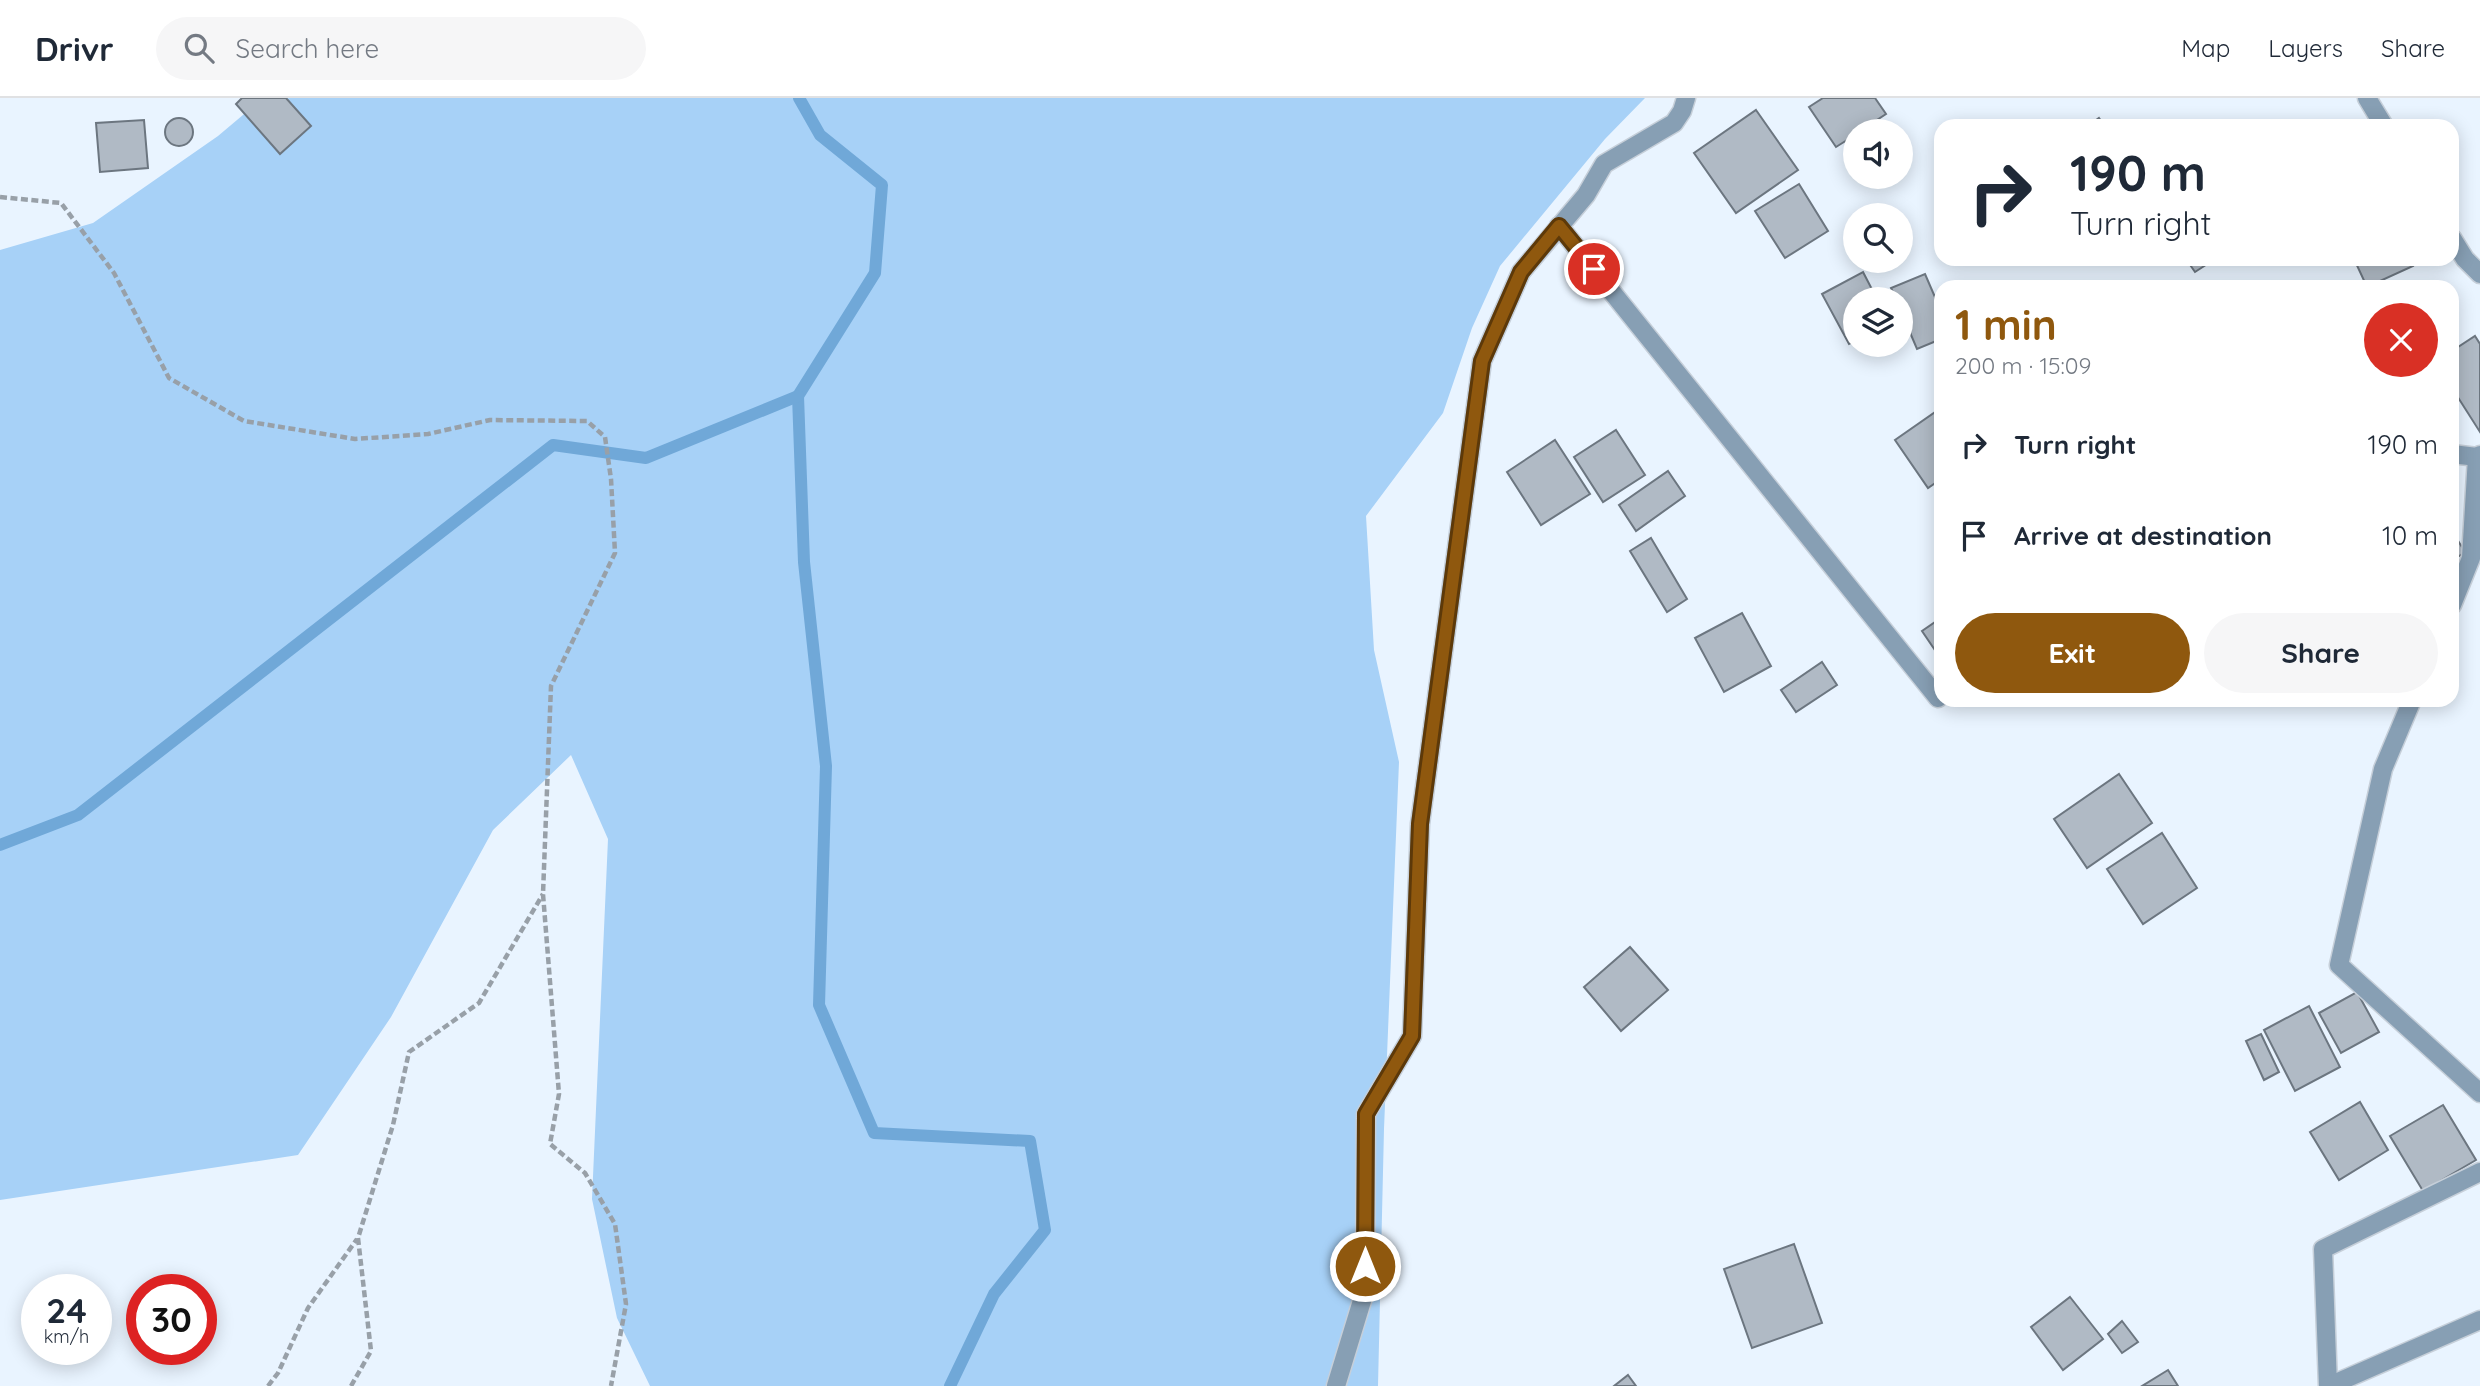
<!DOCTYPE html>
<meta charset="utf-8">
<style>
body{margin:0;font-family:Quicksand,sans-serif;background:#f6f6f7;color:#1f2937;height:100vh;display:flex;flex-direction:column;font-size:26px;white-space:nowrap}
*{box-sizing:border-box;margin:0}
p{font-size:23px;color:#747a83}
.icon{flex:none;width:38px;height:38px;fill:none;stroke:currentColor;stroke-width:2;stroke-linecap:round;stroke-linejoin:round}
.map{position:relative;flex:1;overflow:hidden}
.side{position:absolute;left:1934px;top:182px;width:525px;height:427px;display:flex;flex-direction:column;background:#fff;border-radius:21px;box-shadow:0 4px 18px #0003}
.side>*{flex:none}
.hud{position:absolute;left:1934px;top:21px;width:525px;height:147px;border-radius:21px;box-shadow:0 4px 18px #0003;background:#fff;color:#1f2937;overflow:hidden}
.tools{position:absolute;left:1843px;top:21px;display:grid;gap:14px}
.tools a{display:grid;place-items:center;width:70px;height:70px;border-radius:50%;background:#fff;box-shadow:0 4px 18px #0003;font-size:35px}
.speed{position:absolute;left:21px;top:1176px;display:flex;gap:14px;font-size:35px;font-weight:700;text-align:center}
.speed>*{display:grid;place-content:center;width:91px;height:91px;border-radius:50%;background:#fff;box-shadow:0 4px 18px #0003;line-height:1}
.speed small{font-size:18px;font-weight:400}
.speed .limit{border:10px solid #d22;background:#fff;color:#111}
.pin{position:absolute;display:grid;place-items:center;width:60px;height:60px;color:#fff;margin:-30px;border:4px solid #fff;border-radius:50%;box-shadow:0 2px 7px #0007}
.me{position:absolute;width:77px;margin:-38px;rotate:0deg;stroke-linejoin:round;filter:drop-shadow(0 0 5px #0008)}
.turn{display:flex;align-items:center;gap:24px;height:147px;padding:0 21px;font-size:32px}
.turn .icon{width:91px;height:91px;stroke-width:2.5}
.turn b{display:block;font-size:49px;line-height:60px}
.round{display:grid;place-items:center;flex:none;width:74px;height:74px;border-radius:37px;background:#f6f6f7}
.summary{display:flex;align-items:center;justify-content:space-between;height:119px;padding:0 21px}
h1{font-size:42px;font-weight:800;line-height:52px;color:#8f580e}
.button{display:flex;gap:14px;margin-top:auto;padding:14px 21px}
.button a{flex:1;height:80px;border-radius:42px;background:#8f580e;color:#fff;font-size:28px;font-weight:800;line-height:80px;text-align:center}
.button a+a{background:#f6f6f7;color:#1f2937}
ul{padding:0;list-style:none}
li{display:flex;align-items:center;gap:21px;height:91px;padding:0 21px}
li div{flex:1}
li b{display:block;font-size:26px}
li em{font-style:normal}
header{display:flex;align-items:center;gap:42px;box-sizing:border-box;height:98px;padding:0 35px;background:#fff;border-bottom:2px solid #e0e1e3}
header strong{font-size:33px}
nav{display:flex;gap:38px;margin-inline-start:auto;font-size:24px}
.search{width:490px;height:63px;background:#f6f6f7;display:flex;align-items:center;gap:18px;box-sizing:border-box;padding:0 24px;border-radius:38px;color:#747a83;font-size:26px}
.map>svg:first-child{display:block}
</style>
<header>
<strong>Drivr</strong>
<div class="search"><svg class="icon" aria-label="search" viewBox="0 0 24 24"><circle cx="10" cy="10" r="6"/><path d="M15 15l6 6"/></svg>Search here</div>
<nav><a>Map</a><a>Layers</a><a>Share</a></nav>
</header>
<div class="map">
<svg width="2480" height="1288" viewBox="0 0 2480 1288">
<rect width="100%" height="100%" fill="#e9f4ff"/>
<path fill="#a7d1f7" d="M263,0H1645L1605,41L1500,168L1472,230L1443,315L1366,418L1374,552L1399,664L1384,1031L1378,1288H650L617,1220L592,1101L608,741L571,657L493,732L391,919L298,1057L0,1102V152L93,125L218,38Z"/>
<g fill="none" stroke-linecap="round" stroke-linejoin="round">
<g stroke="#70a8d8" stroke-width="12">
<path d="M799,0L820,37L882,87L875,175L798,298L804,464L826,668L819,907L874,1035L1030,1043L1045,1132L994,1196L950,1288"/>
<path d="M0,747L78,717L553,347L646,360L798,298"/>
</g>
</g>
<g fill="#b0bac5" stroke="#6c7680" stroke-width="2">
<path d="M242,0H286L311,28L280,56L236,6Z"/>
<path d="M1823,0H1875L1886,16L1860,33H1855V37L1836,49L1809,9Z"/>
<path d="M1756,12L1798,72L1736,115L1694,55Z"/>
<circle cx="179" cy="34" r="14"/>
<path d="M2099,20L2105,28H2088Z"/>
<path d="M144,22L148,70L100,74L96,25Z"/>
<path d="M1799,86L1828,133L1785,160L1755,113Z"/>
<path d="M2186,161H2215L2195,174Z"/>
<path d="M2354,161H2410L2413,168L2367,189Z"/>
<path d="M1863,174L1877,201H1855V243L1849,246L1822,196Z"/>
<path d="M1925,176L1941,213V241L1917,251L1900,211V201H1896L1891,190Z"/>
<path d="M2475,238L2480,246V334L2452,290V253Z"/>
<path d="M1941,310V381L1928,390L1895,342Z"/>
<path d="M1616,332L1645,377L1603,404L1574,359Z"/>
<path d="M1555,342L1590,396L1541,427L1507,374Z"/>
<path d="M1668,373L1685,398L1636,433L1619,407Z"/>
<path d="M2452,433L2465,454L2452,463Z"/>
<path d="M1651,440L1687,501L1667,514L1630,453Z"/>
<path d="M1742,515L1771,568L1724,594L1695,540Z"/>
<path d="M1941,520V561L1922,533Z"/>
<path d="M1822,564L1837,587L1796,614L1781,592Z"/>
<path d="M2119,676L2152,725L2087,770L2054,721Z"/>
<path d="M2162,735L2197,790L2143,826L2107,771Z"/>
<path d="M1630,849L1668,892L1621,933L1584,889Z"/>
<path d="M2357,894L2379,934L2341,955L2319,915Z"/>
<path d="M2309,908L2340,969L2295,993L2264,932Z"/>
<path d="M2261,936L2279,974L2264,982L2246,943Z"/>
<path d="M2360,1004L2388,1052L2339,1082L2310,1034Z"/>
<path d="M2443,1007L2476,1062L2423,1093L2390,1038Z"/>
<path d="M1794,1146L1822,1225L1752,1250L1724,1171Z"/>
<path d="M2070,1199L2103,1241L2063,1272L2031,1229Z"/>
<path d="M2122,1223L2138,1244L2122,1255L2108,1236Z"/>
<path d="M2168,1272L2178,1288H2142Z"/>
<path d="M1628,1277L1636,1288H1614Z"/>
</g>
<g fill="none" stroke-linecap="round" stroke-linejoin="round">
<g stroke="#c6cfd9" stroke-width="21">
<g id="minor">
<path d="M2367,0L2384,28"/>
<path d="M1559,128L1938,600"/>
<path d="M2452,140L2465,161L2480,176"/>
<path d="M2452,356L2477,359"/>
<path d="M2452,507L2471,460L2477,359L2480,357"/>
<path d="M2412,602L2383,671L2339,867L2480,995"/>
<path d="M1336,1288L1365,1193L1366,1016L1412,938L1420,726L1482,263L1521,174L1586,97L1604,66L1674,25L1682,13L1686,0"/>
<path d="M2328,1288L2323,1151L2480,1074"/>
<path d="M2329,1288L2480,1222"/>
</g>
</g>
<g stroke="#98a0a8" stroke-width="4.5" stroke-dasharray="7 3.5" stroke-linecap="butt">
<path d="M0,99L61,105L114,175L169,280L244,323L355,341L428,336L490,322L587,323L605,339L611,381L615,455L551,588L543,796L559,996L550,1046L585,1075L615,1126L626,1206L611,1288"/>
<path d="M268,1288L278,1275L308,1210L357,1141"/>
<path d="M351,1288L371,1253L358,1140L393,1027L409,954L479,905L543,796"/>
</g>
<use href="#minor" stroke="#879fb4" stroke-width="18"/>
</g>
<g fill="none" stroke-linecap="round" stroke-linejoin="round">
<g stroke="#5d3909" stroke-width="18">
<path id="route" d="M1365,1168L1366,1016L1412,938L1420,726L1482,263L1521,174L1559,128L1594,171"/>
</g>
<use href="#route" stroke="#8f580e" stroke-width="12"/>
</g>
</svg>
<div class="tools">
<a><svg class="icon" aria-label="sound" viewBox="0 0 24 24"><path d="M4 9h4l5-4v14l-5-4H4zM17 9q2 3 0 6"/></svg></a>
<a><svg class="icon" aria-label="search" viewBox="0 0 24 24"><circle cx="10" cy="10" r="6"/><path d="M15 15l6 6"/></svg></a>
<a><svg class="icon" aria-label="layers" viewBox="0 0 24 24"><path d="M12 4l9 5-9 5-9-5zM3 14l9 5 9-5"/></svg></a>
</div>
<div class="speed"><div>24<small>km/h</small></div><div class="limit">30</div></div>
<div class="pin" style="left:1594px;top:171px;background:#d93025"><svg class="icon" aria-label="arrive" viewBox="0 0 24 24"><path d="M6 21V4h12l-3 4 3 4H6"/></svg></div>
<svg class="me" style="left:1365px;top:1168px" viewBox="-20 -20 40 40"><circle r="17" fill="#8f580e" stroke="#fff" stroke-width="3"/><path d="M0-11L8 9 0 5-8 9z" fill="#fff"/></svg>
<div class="hud">
<div class="turn"><svg class="icon" aria-label="right" viewBox="0 0 24 24"><path d="M7 20v-9h11M14 6l5 5-5 5"/></svg><div><b>190 m</b>Turn right</div></div>
</div>
<section class="side">
<div class="summary"><div><h1>1 min</h1><p>200 m · 15:09</p></div><a class="round" style="background:#d93025;color:#fff"><svg class="icon" aria-label="close" viewBox="0 0 24 24"><path d="M6 6l12 12M18 6L6 18"/></svg></a></div>
<ul>
<li><svg class="icon" aria-label="right" viewBox="0 0 24 24"><path d="M7 20v-9h11M14 6l5 5-5 5"/></svg><div><b>Turn right</b></div><em>190 m</em></li>
<li><svg class="icon" aria-label="arrive" viewBox="0 0 24 24"><path d="M6 21V4h12l-3 4 3 4H6"/></svg><div><b>Arrive at destination</b></div><em>10 m</em></li>
</ul>
<div class="button"><a>Exit</a><a>Share</a></div>
</section>
</div>
